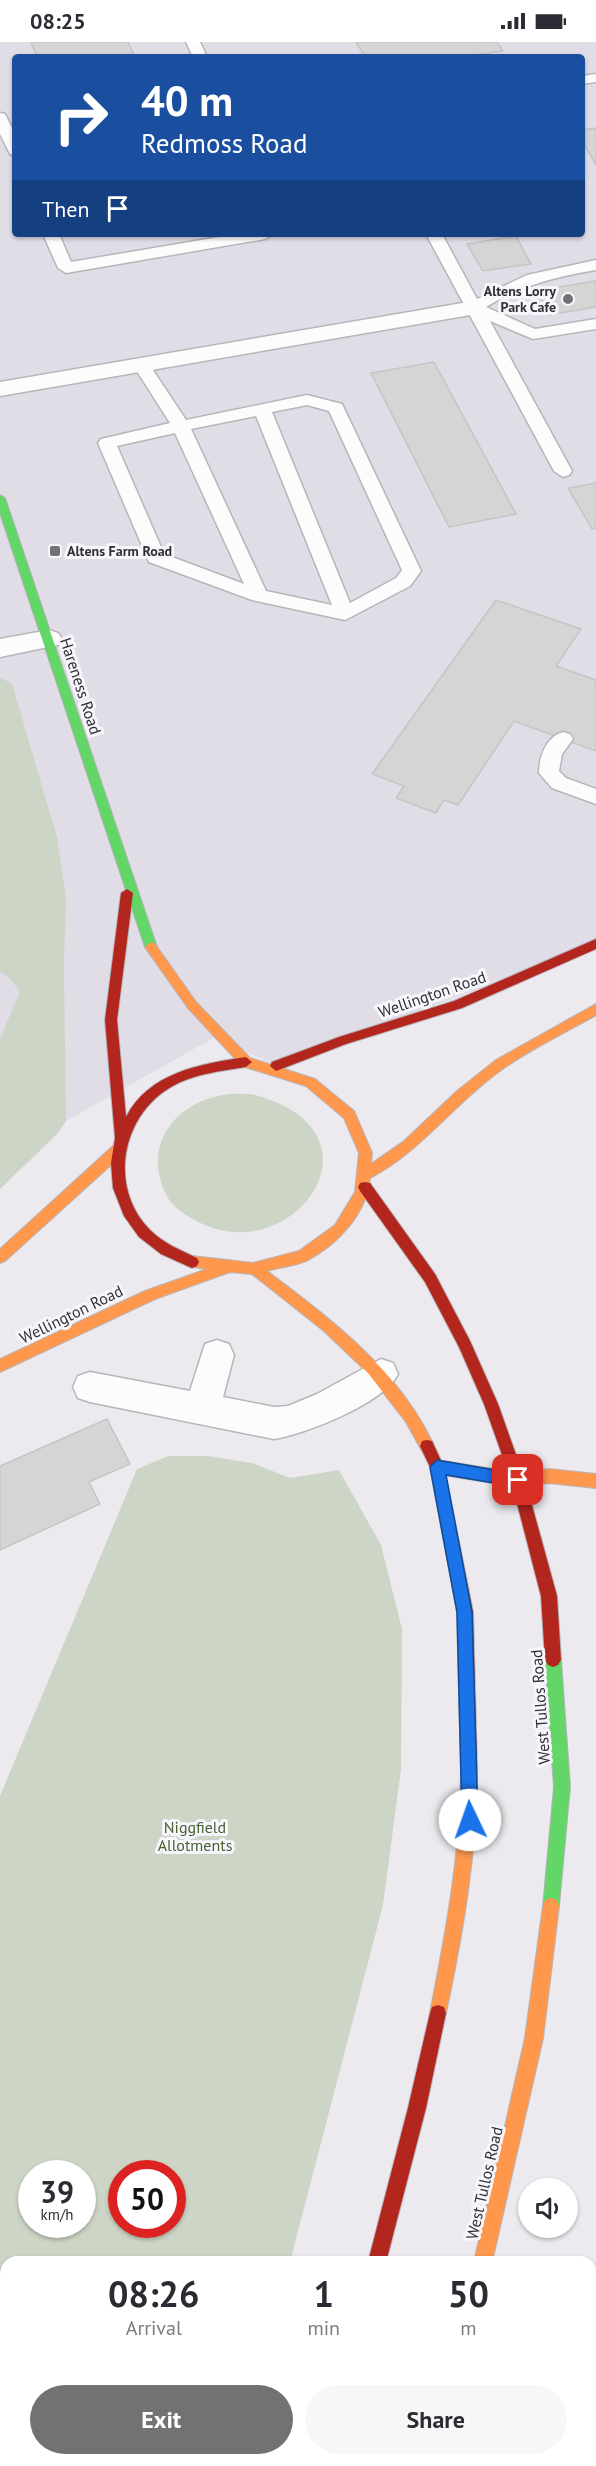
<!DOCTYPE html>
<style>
body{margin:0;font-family:"PT Sans",sans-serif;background:#f7f7f7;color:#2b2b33;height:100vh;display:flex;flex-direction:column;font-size:22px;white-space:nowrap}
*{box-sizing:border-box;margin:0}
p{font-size:20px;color:#7c7c81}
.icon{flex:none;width:33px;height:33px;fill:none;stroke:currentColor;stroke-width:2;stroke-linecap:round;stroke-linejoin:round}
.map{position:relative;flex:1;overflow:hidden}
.side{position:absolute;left:0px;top:2214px;width:597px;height:210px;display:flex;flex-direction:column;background:#fff;border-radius:18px 18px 0 0;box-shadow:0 2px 4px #0004}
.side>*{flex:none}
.top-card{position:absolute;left:12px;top:12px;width:573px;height:183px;border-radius:6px;box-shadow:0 2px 4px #0004;background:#1a4fa0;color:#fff;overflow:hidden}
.fabs{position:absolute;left:518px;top:2136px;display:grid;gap:12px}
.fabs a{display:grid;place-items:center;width:60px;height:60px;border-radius:50%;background:#fff;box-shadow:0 2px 4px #0004;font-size:30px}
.speed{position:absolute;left:18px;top:2118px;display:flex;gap:12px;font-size:30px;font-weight:700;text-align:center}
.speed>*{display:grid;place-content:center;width:78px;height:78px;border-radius:50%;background:#fff;box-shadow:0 2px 4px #0004;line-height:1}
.speed small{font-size:15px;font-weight:400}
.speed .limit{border:9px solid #d22;background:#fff;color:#111}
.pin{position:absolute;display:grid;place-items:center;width:51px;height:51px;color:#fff;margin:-26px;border-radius:12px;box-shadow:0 3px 9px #0006}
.me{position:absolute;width:66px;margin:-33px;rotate:357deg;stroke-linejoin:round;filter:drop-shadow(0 0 4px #0008)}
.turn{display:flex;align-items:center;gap:21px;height:126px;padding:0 30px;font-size:27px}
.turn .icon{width:78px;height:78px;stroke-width:2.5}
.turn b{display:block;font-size:42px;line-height:51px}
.then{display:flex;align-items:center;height:57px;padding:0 30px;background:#0003;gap:12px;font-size:22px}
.eta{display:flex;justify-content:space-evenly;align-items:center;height:102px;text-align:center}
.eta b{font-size:36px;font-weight:600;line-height:42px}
.button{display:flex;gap:12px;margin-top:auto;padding:12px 30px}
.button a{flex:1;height:69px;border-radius:36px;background:#727174;color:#fff;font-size:24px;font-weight:600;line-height:69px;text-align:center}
.button a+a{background:#f7f7f7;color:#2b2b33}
.status{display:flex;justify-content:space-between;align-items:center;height:42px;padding:0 30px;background:#fff;direction:ltr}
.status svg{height:16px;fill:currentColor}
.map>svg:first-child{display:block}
</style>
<div class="status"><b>08:25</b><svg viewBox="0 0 49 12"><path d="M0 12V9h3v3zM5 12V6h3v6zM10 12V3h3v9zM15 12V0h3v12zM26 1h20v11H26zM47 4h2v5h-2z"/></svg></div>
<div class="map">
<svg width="596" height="2424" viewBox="0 0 596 2424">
<rect width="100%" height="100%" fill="#eceaee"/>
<path fill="#e1dde7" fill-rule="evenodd" d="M0,0H596V902L276,1024L215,995L66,1079L58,1091L0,1147ZM15,15H582V192H15Z"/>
<g fill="#cdd6c6" fill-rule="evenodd">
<path d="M0,635L12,642L57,795L66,857L64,921L66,1079L58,1091L0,1147V997L20,949L8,935L0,930Z"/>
<path d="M251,1052C392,1087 298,1223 205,1183C192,1177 176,1169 168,1156C141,1108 171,1062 223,1053C232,1051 242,1052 251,1052Z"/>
<path d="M168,1414H208L252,1421L290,1436L339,1428L381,1503L402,1587L401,1727L383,1863L290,2220H6V2418H232L231,2424H0V1754L137,1427ZM32,2132H82V2182H32ZM122,2132H172V2182H122Z"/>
</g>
<g fill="#d6d4d5" stroke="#c6c4c5" stroke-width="1.5">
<path d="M31,0H128L135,15H37Z"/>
<path d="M356,0H497L503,9L462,15H365Z"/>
<path d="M596,86V123L582,98V88Z"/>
<path d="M516,194L531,222L483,229L467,202Z"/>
<path d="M596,239V265L549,273L534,249Z"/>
<path d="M434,320L516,472L449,485L371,331Z"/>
<path d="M596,441V486L592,487L568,446Z"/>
<path d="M496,558L581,587L556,624L596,638V709L514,679L458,763L444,758L436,771L396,756L404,744L372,732Z"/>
<path d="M107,1377L130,1422L89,1440L100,1462L0,1508V1424Z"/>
</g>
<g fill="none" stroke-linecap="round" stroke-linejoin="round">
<g stroke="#b7b5b9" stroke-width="3">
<g id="lane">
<path d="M186,0H200L207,15H193Z"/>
<path d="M596,32V40L582,42V34Z"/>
<path d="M0,71L5,72L15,92V114L10,112L0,92Z"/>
<path d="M43,192H59L71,220L237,192H273L265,197L66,231L58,226Z"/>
<path d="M426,192H442L477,257L527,233L596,218V228C556,235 521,243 486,265L535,287L596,277V287L533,297L490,279L572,429L569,433L563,435L554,429Z"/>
<path d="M141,318L147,319L186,378L307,353L342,362L421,529L410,544L345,578L252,558L149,520L98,401L101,397L170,381L133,323ZM307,363L329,369L402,528L396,536L350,561L272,370ZM256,374L332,563L266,549L191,387ZM175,391L244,542L164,512L117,404Z"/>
<path d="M563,690L570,692L573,697L562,712L559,729L566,736L596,747V762L552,746L539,731C539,715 546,695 563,690Z"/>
</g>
</g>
<g stroke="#b7b5b9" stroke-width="3">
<g id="street">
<path d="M474,259L482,261L485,266L482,271L0,354V340Z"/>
<path d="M49,588L58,591L62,597L58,603L0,615V597Z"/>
<path d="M217,1298L229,1302L234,1313L223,1355L274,1365L288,1364L317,1352L381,1317L393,1321L398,1332C384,1361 306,1392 274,1397L90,1360L78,1356L73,1345L78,1334L90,1330L190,1349L205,1302Z"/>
</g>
</g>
<g stroke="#b7b5b9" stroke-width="2">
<g id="fast">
<path d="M0,453L5,456L157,905L155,908L151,910L145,905L0,471Z"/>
<path d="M553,1611L558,1613L561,1618L570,1745L559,1864L557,1870L551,1872L545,1870L543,1864L554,1745L545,1618L548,1613Z"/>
</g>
</g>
<g stroke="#b7b5b9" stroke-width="2">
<g id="slow">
<path d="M151,900L155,902L196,960L250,1016L315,1037L354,1069L372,1111L371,1122L404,1099L457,1049L496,1018L596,962V973C566,990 533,1006 504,1026C456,1059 422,1109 370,1136C367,1171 338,1202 308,1218C296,1224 280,1225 267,1229C332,1278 400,1329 434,1404L432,1409L427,1410L422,1409L406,1380L368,1331L324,1289L252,1232L230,1230L155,1257L0,1330V1317L145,1249L207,1227L187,1224L185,1220L187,1216L192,1214L253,1221L299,1209L335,1183L355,1150L359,1111L344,1076L306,1044L242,1024L188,966L147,908L145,905Z"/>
<path d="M118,1103L123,1104L125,1108L123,1112L5,1219L0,1221V1207L113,1104Z"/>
<path d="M437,1418L518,1431L549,1427L596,1432V1446L549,1441L518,1445L437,1432L432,1430L430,1425L432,1420Z"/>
<path d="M469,1719L475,1721L477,1727C477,1810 463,1890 446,1971L444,1977L438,1979L432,1977L430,1971C446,1890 461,1810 461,1727L463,1721Z"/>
<path d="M551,1856L557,1858L559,1864L543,1996L492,2220H474L525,1996L543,1864L545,1858Z"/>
<path d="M596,2271V2310L591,2312V2273Z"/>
<path d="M318,2418H336L334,2424H316Z"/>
<path d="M430,2418H448L446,2424H428Z"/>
</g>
</g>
<g stroke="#b7b5b9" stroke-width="2">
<g id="jam">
<path d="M127,847L133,851L117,978L126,1075C149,1030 201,1022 246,1015L252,1020L246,1025C220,1029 193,1032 171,1045C121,1074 108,1146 150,1188C163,1201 180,1208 197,1216L199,1220L197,1224L192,1226L161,1212L139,1195L124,1174L113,1146L111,1121L115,1096L105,978L121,851Z"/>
<path d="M596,897V907L462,966L346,1002L276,1029L270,1024L272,1020L339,995L454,959Z"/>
<path d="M365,1140L370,1141L435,1232L470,1299L498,1362L525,1438L557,1554L561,1618L558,1623L553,1625L548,1623L545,1618L541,1554L511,1438L484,1362L459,1305L425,1240L360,1149L358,1145L360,1141Z"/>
<path d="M427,1398L432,1399L444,1425L473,1570L477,1727L475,1733L469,1735L463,1733L461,1727L457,1570L430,1425L420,1404L422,1399Z"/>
<path d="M438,1963L444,1965L446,1971L426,2066L386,2220H368L408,2066L430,1971L432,1965Z"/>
<path d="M557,2418H575L574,2424H556Z"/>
</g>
</g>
<use href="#lane" fill="#fcfcfc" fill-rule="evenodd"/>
<use href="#street" fill="#fcfcfc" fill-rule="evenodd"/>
<use href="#fast" fill="#63d668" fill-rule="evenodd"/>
<use href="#slow" fill="#ff974d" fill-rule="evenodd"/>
<use href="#jam" fill="#b3261e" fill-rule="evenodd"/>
</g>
<path fill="#1a73e8" stroke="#114b97" stroke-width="1.5" d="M437,1418L518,1432L526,1438L518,1445L446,1433L472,1570L478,1778L476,1783L470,1786L465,1783L462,1778L457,1570L430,1425Z"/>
<g fill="#727174" stroke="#f8f6fd" stroke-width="2">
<circle cx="568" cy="257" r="6"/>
<rect x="49" y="503" width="12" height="12" rx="3"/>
</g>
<g text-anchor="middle" stroke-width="6" stroke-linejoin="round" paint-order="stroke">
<g font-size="14" font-weight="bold" fill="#313033" stroke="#f8f6fd" text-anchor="end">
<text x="556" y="254">Altens Lorry<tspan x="556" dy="16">Park Cafe</tspan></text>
<text x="67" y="514" text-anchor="start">Altens Farm Road</text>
</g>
<g font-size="16" fill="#313033" stroke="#f8f6fd">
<text transform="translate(81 644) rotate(72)" y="6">Hareness Road</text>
<text transform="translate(432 952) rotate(-19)" y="6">Wellington Road</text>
<text transform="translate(71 1272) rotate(-26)" y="6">Wellington Road</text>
<text transform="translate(540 1665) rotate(-94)" y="6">West Tullos Road</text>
<text transform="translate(484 2141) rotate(-77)" y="6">West Tullos Road</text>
</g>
<g font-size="16" fill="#456130" stroke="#f8f6fd">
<text x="195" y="1791">Niggfield<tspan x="195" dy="18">Allotments</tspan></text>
</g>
</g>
</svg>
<div class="fabs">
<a><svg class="icon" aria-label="sound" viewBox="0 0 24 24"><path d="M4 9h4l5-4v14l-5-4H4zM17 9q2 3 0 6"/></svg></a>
</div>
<div class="speed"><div>39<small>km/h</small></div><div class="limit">50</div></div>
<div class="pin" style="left:518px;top:1438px;background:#d93025"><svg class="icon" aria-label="arrive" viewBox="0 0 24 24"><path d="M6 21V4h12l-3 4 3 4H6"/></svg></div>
<svg class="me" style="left:470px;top:1778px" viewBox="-20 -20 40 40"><circle r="19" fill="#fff"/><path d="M0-13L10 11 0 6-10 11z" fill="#1a73e8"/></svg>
<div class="top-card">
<div class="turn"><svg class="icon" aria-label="right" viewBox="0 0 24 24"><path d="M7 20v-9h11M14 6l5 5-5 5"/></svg><div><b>40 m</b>Redmoss Road</div></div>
<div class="then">Then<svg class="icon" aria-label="arrive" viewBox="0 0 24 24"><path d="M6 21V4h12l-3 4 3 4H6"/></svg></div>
</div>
<section class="side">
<div class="eta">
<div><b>08:26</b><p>Arrival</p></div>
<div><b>1</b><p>min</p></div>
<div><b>50</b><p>m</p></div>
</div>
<div class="button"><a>Exit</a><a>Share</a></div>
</section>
</div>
